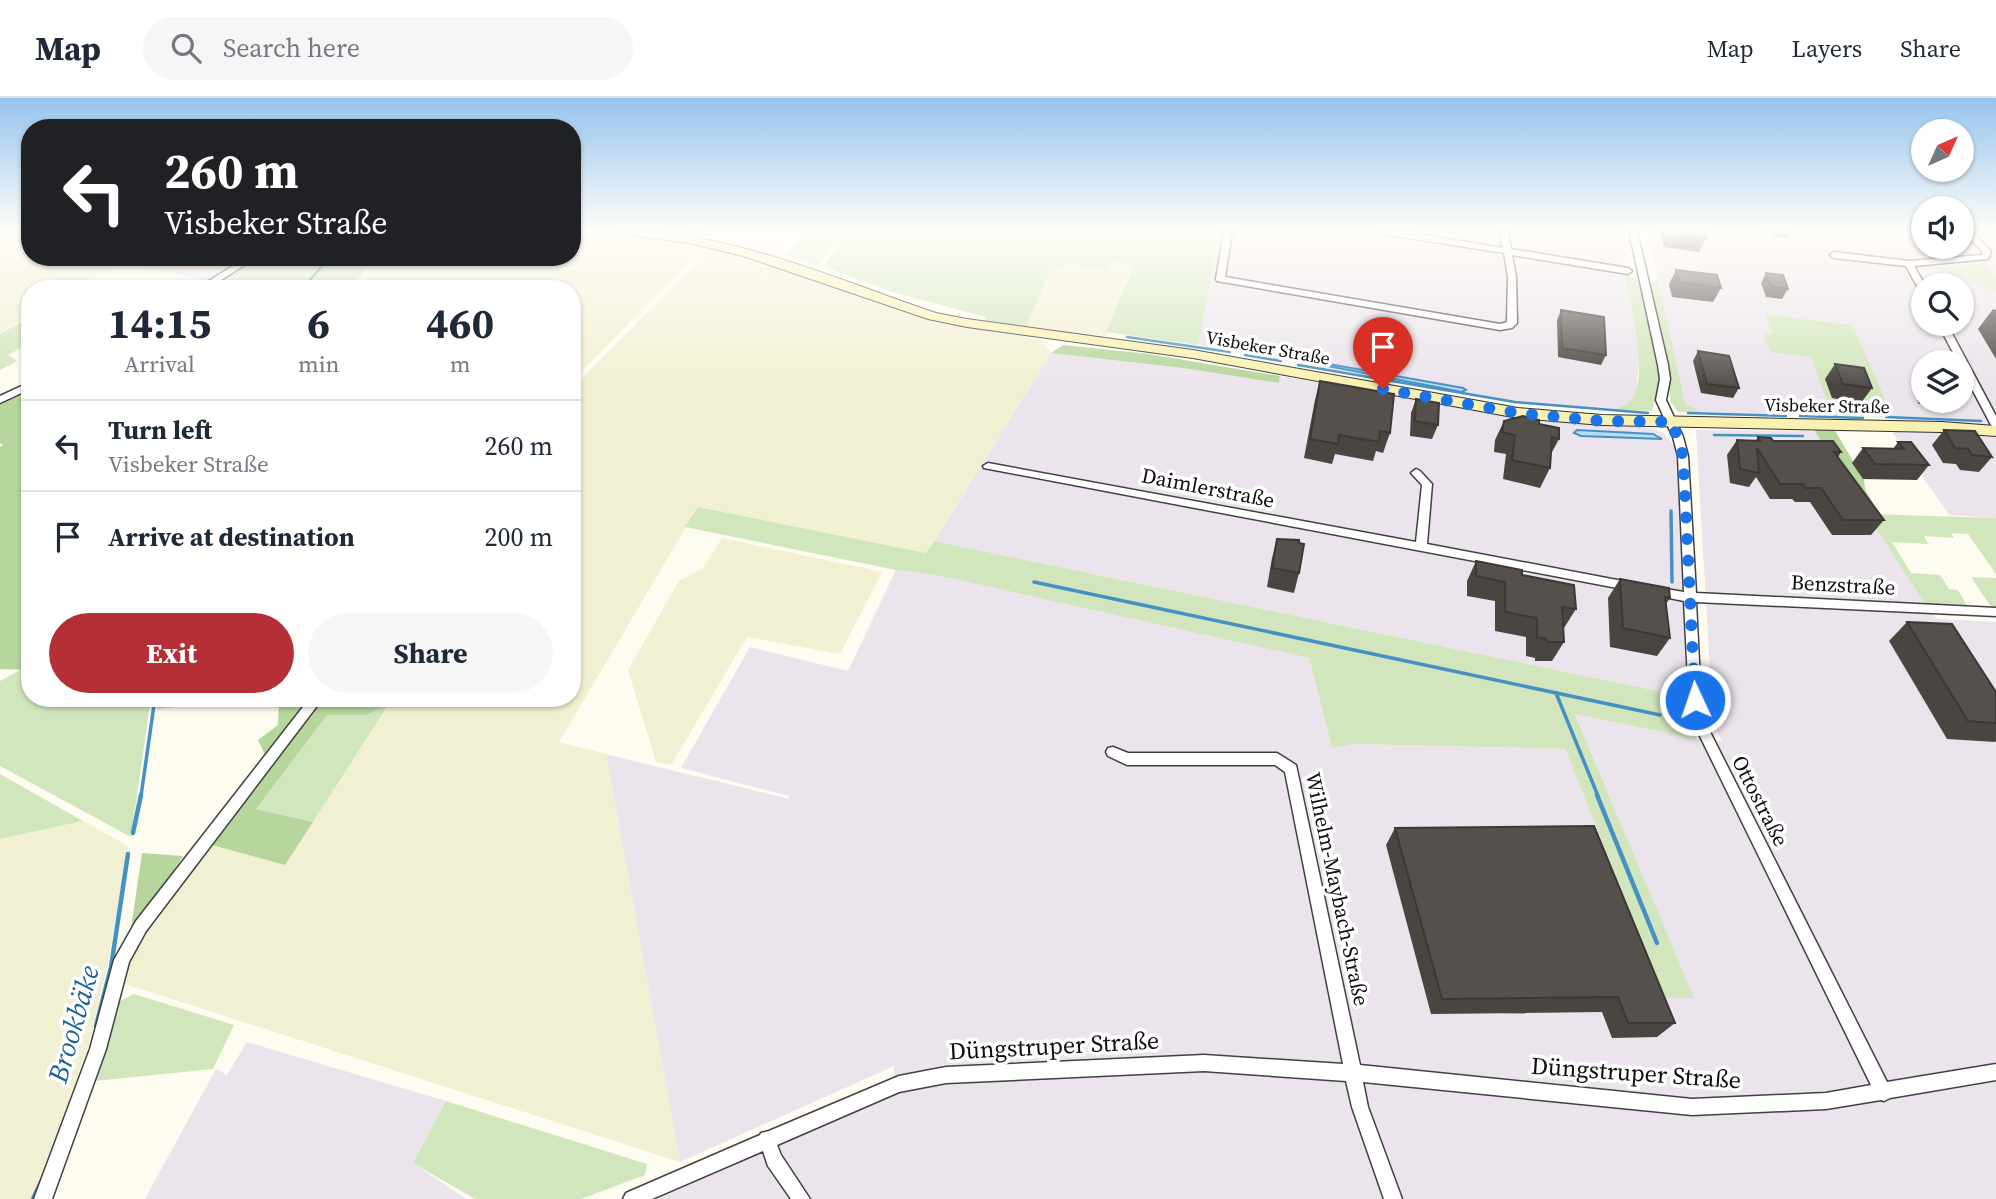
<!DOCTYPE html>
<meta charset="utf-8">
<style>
body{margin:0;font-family:"Source Serif 4",serif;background:#f6f6f7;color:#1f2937;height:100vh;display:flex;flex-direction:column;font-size:26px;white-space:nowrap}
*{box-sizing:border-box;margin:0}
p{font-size:23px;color:#747a83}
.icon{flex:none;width:38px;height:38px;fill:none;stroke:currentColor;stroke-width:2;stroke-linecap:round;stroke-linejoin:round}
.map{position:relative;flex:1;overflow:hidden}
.drawer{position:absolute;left:21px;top:182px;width:560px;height:427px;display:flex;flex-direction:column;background:#fff;border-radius:28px;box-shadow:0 2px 5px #0004}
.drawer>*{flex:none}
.hud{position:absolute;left:21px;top:21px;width:560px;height:147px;border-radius:28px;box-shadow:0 2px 5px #0004;background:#202124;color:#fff;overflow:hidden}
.needle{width:46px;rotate:45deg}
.buttons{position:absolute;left:1911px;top:21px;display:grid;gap:14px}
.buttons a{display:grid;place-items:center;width:63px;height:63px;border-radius:50%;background:#fff;box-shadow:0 2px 5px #0004;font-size:35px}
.pin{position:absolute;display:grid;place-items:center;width:60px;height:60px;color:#fff;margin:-72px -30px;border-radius:50% 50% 50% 0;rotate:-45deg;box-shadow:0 0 7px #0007}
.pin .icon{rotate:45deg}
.me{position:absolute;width:77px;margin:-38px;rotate:357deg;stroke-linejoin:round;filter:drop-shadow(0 0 5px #0008)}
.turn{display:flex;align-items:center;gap:24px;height:147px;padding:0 28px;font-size:32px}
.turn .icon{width:91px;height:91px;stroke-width:2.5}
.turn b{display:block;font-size:49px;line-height:60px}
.eta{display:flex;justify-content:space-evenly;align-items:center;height:119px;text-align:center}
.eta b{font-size:42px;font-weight:700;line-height:49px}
.button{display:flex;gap:14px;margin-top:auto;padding:14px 28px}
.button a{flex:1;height:80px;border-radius:42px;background:#b53036;color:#fff;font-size:28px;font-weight:700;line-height:80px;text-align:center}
.button a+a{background:#f6f6f7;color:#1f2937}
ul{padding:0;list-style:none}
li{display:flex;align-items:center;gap:21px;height:91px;padding:0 28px;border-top:2px solid #e0e1e3}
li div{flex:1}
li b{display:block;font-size:26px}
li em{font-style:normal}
header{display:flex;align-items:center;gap:42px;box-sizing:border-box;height:98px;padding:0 35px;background:#fff;border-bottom:2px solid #e0e1e3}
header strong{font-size:33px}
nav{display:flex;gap:38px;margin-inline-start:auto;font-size:24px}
.search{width:490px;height:63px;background:#f6f6f7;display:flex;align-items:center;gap:18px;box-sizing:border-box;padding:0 24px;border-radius:38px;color:#747a83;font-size:26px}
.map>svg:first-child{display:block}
</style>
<header>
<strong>Map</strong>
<div class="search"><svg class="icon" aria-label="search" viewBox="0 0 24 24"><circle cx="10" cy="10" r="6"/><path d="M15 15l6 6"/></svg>Search here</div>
<nav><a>Map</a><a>Layers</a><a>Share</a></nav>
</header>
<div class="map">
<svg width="1996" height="1101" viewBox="0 0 1996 1101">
<rect width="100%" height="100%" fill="#fefbf1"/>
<g fill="#ebe4ec" fill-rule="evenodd">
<path d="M1220,133H1623L1626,158L1621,166L1640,256L1636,294L1631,304L1614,312L1517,306L1198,247Z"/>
<path d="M1645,133H1923V149H1962V133H1996V420L1949,417L1892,334H1910L1893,319L1853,227L1766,216L1772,236L1765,235L1811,259L1832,318L1701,314L1685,307L1668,238L1657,171ZM1923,187H1962V226H1923ZM1923,264H1962V303H1923Z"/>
<path d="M249,159L208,183L142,168L146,164L130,160Z"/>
<path d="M1051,255L1183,270L1279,285L1280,278L1526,322L1652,330L1663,335L1675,348L1679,359L1687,599L934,443Z"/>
<path d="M1696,332L1815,333L1855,402L1867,416L1937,521L1996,524V1101H655L894,995V968L680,1064L606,656L789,701V698L681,670L750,549L848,573L896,472L940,478L1309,560L1332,650L1353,646L1565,651L1665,900H1693L1575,615L1696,641L1722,643L1713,625Z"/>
<path d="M247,944L446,1003L413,1065L466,1101H145L216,971L227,977Z"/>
</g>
<g fill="#f2f0d2">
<path d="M0,133H30V159H132L75,191H30V217L0,235Z"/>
<path d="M572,135L626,137L704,150L572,283V191H355L384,159H572Z"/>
<path d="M712,153L770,168L931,222L1042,242L1051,255L926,455L698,409L559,644L606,656L680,1064L122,885L127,861L142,833L212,747L285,767L389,607L370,600H572V290L685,177Z"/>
<path d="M1109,163L1134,169L1106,238L1026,229L1050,172L1067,166L1105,172Z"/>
<path d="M722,440L882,474L840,556L747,539L671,667L656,664L628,572L679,483L703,470Z"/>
<path d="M83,723L128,748L107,870L87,954L32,1101H0V741Z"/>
</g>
<g fill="#d2e6bd">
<path d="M804,133H840L818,168L787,157Z"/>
<path d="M847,133H1220L1198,247L1106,234L1134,168L1110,163L1106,172L1067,166L1050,172L1026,229L985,222L986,219L896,195L824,169Z"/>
<path d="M259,159H378L349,191H227L215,186Z"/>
<path d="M1986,165L1996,181V194L1931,170Z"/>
<path d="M1623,175L1637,182L1659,266L1660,281L1652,313L1614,312C1620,309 1629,306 1632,301C1650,275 1629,205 1623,175Z"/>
<path d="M1658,181L1685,306L1701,314H1678L1670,303L1669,268L1650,186Z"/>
<path d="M1765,216L1853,227L1893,319L1832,318L1811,259L1770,254L1764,235L1772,236Z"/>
<path d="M30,219V245L8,257L17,263L0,272V236Z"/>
<path d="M698,409L926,455L934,443L1687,599L1696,641L1575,616L1694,900H1665L1565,651L1353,646L1332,650L1309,560L940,478L896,472L685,429Z"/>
<path d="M1867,416L1996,420V476L1968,436L1951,435L1954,440L1924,438L1928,446L1892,444L1911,475L1940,477L1949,491L1958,492L1968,509L1925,506Z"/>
<path d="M1971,479L1996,480V509H1991Z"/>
<path d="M21,572H30V600H151L131,739L0,668V583Z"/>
<path d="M159,600H223L221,604L157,611Z"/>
<path d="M389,606L313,724L256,711L327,617H367Z"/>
<path d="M0,676L83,723L0,741Z"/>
<path d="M134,896L234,927L213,971L94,983L116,905Z"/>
<path d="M446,1003L647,1066L645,1077L581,1101H475L413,1065Z"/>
</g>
<g fill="#b6d69d">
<path d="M1063,247L1149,256L1280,278L1279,285L1183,270L1051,255Z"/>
<path d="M30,291V572L0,571V349L3,347L0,345V306Z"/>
<path d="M1814,331H1834L1864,382L1865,391L1873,405L1867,416L1855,402Z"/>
<path d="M279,600H314L267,661L258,642L278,627Z"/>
<path d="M319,600H370L389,606L367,617H327L256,711L313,724L285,767L212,747Z"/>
<path d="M142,755L183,758L142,823L131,830Z"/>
</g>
<g fill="#b9dcf2" stroke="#4691c3" stroke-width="2">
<path d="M1312,263L1463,290L1466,292L1462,294L1307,264Z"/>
<path d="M1577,332L1653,336L1662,341L1581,338L1574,335Z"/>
</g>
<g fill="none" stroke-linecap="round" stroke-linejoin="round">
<g stroke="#4691c3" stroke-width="2.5">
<path d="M302,191L330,159"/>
<path d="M1127,239L1230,254"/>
<path d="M1245,257L1281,263"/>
<path d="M1298,267L1515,304L1648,315"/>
<path d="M1688,315L1786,318"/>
<path d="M1800,318L1863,320"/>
<path d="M1886,319L1981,323"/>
<path d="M1714,337L1803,338"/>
</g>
<g stroke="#4691c3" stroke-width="3.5">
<path d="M1671,413L1672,484"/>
<path d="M1034,484L1660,617"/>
<path d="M1556,595L1598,698"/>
<path d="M141,698L155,600"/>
</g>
<g stroke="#4691c3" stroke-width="4.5">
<path d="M1597,697L1657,845"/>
<path d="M133,735L141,697"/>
<path d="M96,928L111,869L128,756"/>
<path d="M33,1101L41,1084"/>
</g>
<g stroke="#414141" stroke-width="3">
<g id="minor">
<path d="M690,133H698L691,143H685L684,141Z"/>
<path d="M1224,133H1232L1225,179L1500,226L1507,224L1508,179L1504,155L1382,136L1378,133H1399L1503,150L1500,133H1508L1511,151L1628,170L1632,173L1628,176L1512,157L1516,179L1517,225L1512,230L1500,232L1217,183L1216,181Z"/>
<path d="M1629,133H1637L1668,267L1670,281L1666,302L1683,339L1688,358L1696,495L1996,510V518L1696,504L1701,602L1706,626L1887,984L1996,966V982L1890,1000L1884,1003L1881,1002L1826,1011L1692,1017L1363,984L1368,1009L1402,1101H1384L1352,1009L1346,983L1204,973L946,985L899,994L777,1047L781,1057L810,1101H791L768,1068L763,1053L652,1101H623L626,1095L760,1037L761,1035L769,1033L899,978L946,969L1204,957L1343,966L1285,674L1275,667H1127L1108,658L1106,654L1108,650L1113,649L1128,655H1277L1296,667L1360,967L1692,1001L1826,995L1871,987L1694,626L1689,602L1684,503L1654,497L1648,493L1654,489L1684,494L1678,358L1673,339L1656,302L1660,281L1658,267Z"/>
<path d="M1967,133H1975V137L1990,152L1991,154L1988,161L1914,168L1925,187H1923V195L1919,192L1906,168L1834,160L1830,157L1834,154L1909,163L1982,157L1983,154L1968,139Z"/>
<path d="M247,159H257L207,191H196Z"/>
<path d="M1938,226H1947L1996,318V330L1991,327L1962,272V264H1958Z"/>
<path d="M30,284V291L0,305V298Z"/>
<path d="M988,365L1416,444L1422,387L1411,375L1416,371L1420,373L1432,386L1427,446L1633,485L1639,489L1633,493L984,370L983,368Z"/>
<path d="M310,600H323L146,833L129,864L106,951L52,1101H34L90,951L114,862L136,823Z"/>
</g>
</g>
<g stroke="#303030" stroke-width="2">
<path id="secondary" d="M623,133C731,133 835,181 936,215L967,221L1193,252L1518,310L1602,317L1941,324L1996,328V338L1941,334L1602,327L1518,320L1193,260L967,229L928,221L743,158L688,145L629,137Z"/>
</g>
<use href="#minor" fill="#fff" fill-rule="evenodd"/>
<use href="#secondary" fill="#f9f1b1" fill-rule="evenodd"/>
</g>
<g fill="#4a4541">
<path d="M1660,133H1704L1706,140L1699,154L1664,149Z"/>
<path d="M1763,133H1791L1788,140L1772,138L1770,134Z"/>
<path d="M1676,172L1721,190L1713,204L1672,199L1669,186Z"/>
<path d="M1766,175L1788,191L1782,201L1766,199L1761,185Z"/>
<path d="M1993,211L1996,212V261L1978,231Z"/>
<path d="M1561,212L1606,257L1601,267L1558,259L1557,222Z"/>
<path d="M1698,253L1739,290L1733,300L1701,295L1693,263Z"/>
<path d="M1835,266L1872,290L1861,305L1832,300L1825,281Z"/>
<path d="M1320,283L1390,335L1383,355L1376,353L1373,363L1335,356L1332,366L1304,360L1315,302Z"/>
<path d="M1923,284V303H1944L1939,308L1919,306L1914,296Z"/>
<path d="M1416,301L1438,327L1432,341L1410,338L1411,315Z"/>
<path d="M1504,323L1539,326L1559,341L1551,356L1550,370L1540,390L1503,381L1506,356L1494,354L1495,342Z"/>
<path d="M1944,332L1992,359L1979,374L1960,372L1956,366L1943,365L1932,347Z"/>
<path d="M1758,339L1841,354L1838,359L1884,422L1871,437H1832L1810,404H1795L1792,401H1770L1756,379L1749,389L1730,385L1727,357L1737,342H1756Z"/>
<path d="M1898,344L1929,367L1917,382L1863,381L1852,365L1863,350L1893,351Z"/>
<path d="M1277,441L1299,475L1294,495L1267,489L1272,460Z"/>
<path d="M1476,463L1522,477L1576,511L1564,530H1563L1564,544L1552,563H1535V560L1526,558V539L1495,533V503L1467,498V483Z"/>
<path d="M1620,481L1670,500L1666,506L1670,540L1657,558L1610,549L1608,500Z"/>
<path d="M1907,524L1996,594V643L1995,644L1947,641L1889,543Z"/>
<path d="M1395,730L1675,925L1657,939L1612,940L1602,914L1431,916L1386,747Z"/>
</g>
<g fill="#56504c" stroke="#3c3835" stroke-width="2">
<path d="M1670,133H1704L1706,140L1671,135Z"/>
<path d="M1676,172L1717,177L1721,190L1680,184Z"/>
<path d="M1766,175L1783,177L1788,191L1771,189Z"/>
<path d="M1561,212L1604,219L1606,257L1562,250Z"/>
<path d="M1698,253L1729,258L1739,290L1707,286Z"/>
<path d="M1835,266L1864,270L1872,290L1843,286Z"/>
<path d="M1320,283L1394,296L1390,335L1380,333L1379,344L1339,337L1338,346L1310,341Z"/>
<path d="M1416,301L1439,305L1438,327L1415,323Z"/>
<path d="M1523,318L1539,322V326L1559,330V341L1552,339L1550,370L1512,362L1515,337L1502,334L1504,323Z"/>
<path d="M1944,332L1975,333L1992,359L1972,357L1968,351L1955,350Z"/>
<path d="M1758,339L1771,340L1773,343H1833L1841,354H1834L1884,422H1843L1821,390H1805L1803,386H1780L1757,350L1759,375L1740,371L1737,342L1760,343Z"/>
<path d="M1898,344H1911L1929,367L1875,366L1863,350L1904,351Z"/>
<path d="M1277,441L1299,442V445L1304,446L1299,475L1272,470Z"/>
<path d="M1476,463L1522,472V477L1574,487L1576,511L1562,509L1564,544H1547L1546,541L1537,539V520L1505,514V484L1476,478Z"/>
<path d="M1620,481L1669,490L1670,500L1665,499L1670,540L1623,530Z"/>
<path d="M1907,524L1952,526L1996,594V625L1968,623Z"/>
<path d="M1594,728L1675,925H1628L1618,899L1442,901L1395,730Z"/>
</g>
<linearGradient id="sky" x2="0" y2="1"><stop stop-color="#95c4ec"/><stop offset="0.46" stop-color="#fffdf9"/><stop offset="1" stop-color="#fffdf9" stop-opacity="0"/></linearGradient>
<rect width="1996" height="287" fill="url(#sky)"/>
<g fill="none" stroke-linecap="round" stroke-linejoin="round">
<path stroke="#1a73e8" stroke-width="12" stroke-dasharray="0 21.6" d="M1383,291L1517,315L1602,323L1672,324L1683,358L1695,602"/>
</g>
<g text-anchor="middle" stroke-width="7" stroke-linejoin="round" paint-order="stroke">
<g font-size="18" fill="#0e0e0e" stroke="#fff">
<text transform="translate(1268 250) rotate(10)" y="6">Visbeker Straße</text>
<text transform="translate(1827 308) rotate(1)" y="6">Visbeker Straße</text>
</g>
<g font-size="21" fill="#0e0e0e" stroke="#fff">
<text transform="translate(1208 390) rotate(11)" y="7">Daimlerstraße</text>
<text transform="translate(1843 487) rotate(3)" y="7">Benzstraße</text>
<text transform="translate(1760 703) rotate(63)" y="7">Ottostraße</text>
<text transform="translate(1337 791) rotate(78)" y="7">Wilhelm-Maybach-Straße</text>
</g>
<g font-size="24" fill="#0e0e0e" stroke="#fff">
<text transform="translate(1054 948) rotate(-3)" y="8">Düngstruper Straße</text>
<text transform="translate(1636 975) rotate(4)" y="8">Düngstruper Straße</text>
</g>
<g font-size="28" font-style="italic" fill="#206398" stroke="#fff">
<text transform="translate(73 926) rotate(-74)" y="10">Brookbäke</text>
</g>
</g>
</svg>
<div class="buttons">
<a><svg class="needle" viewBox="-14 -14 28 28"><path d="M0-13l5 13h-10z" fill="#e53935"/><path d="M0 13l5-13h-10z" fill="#747a83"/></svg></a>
<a><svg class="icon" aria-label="sound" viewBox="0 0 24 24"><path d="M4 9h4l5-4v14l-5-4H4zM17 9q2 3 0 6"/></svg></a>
<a><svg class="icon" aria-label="search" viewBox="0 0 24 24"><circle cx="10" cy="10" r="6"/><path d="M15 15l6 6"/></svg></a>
<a><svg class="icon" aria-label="layers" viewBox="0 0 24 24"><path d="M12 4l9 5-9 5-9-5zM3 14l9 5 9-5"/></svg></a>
</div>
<div class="pin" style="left:1383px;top:291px;background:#d93025"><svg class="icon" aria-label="arrive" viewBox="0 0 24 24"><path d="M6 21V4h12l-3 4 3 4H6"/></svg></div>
<svg class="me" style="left:1695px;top:602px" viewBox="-20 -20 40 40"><circle r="17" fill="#1a73e8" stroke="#fff" stroke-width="3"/><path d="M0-11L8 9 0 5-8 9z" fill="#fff"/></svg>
<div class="hud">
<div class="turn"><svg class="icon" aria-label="left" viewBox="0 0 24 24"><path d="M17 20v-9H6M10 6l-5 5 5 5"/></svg><div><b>260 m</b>Visbeker Straße</div></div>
</div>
<section class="drawer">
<div class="eta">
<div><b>14:15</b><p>Arrival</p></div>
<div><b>6</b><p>min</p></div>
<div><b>460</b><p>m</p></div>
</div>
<ul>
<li><svg class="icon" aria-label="left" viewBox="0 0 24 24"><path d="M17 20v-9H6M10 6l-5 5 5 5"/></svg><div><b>Turn left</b><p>Visbeker Straße</p></div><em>260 m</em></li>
<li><svg class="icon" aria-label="arrive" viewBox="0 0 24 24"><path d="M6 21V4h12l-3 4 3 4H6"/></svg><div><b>Arrive at destination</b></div><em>200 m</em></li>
</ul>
<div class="button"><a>Exit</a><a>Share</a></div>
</section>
</div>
